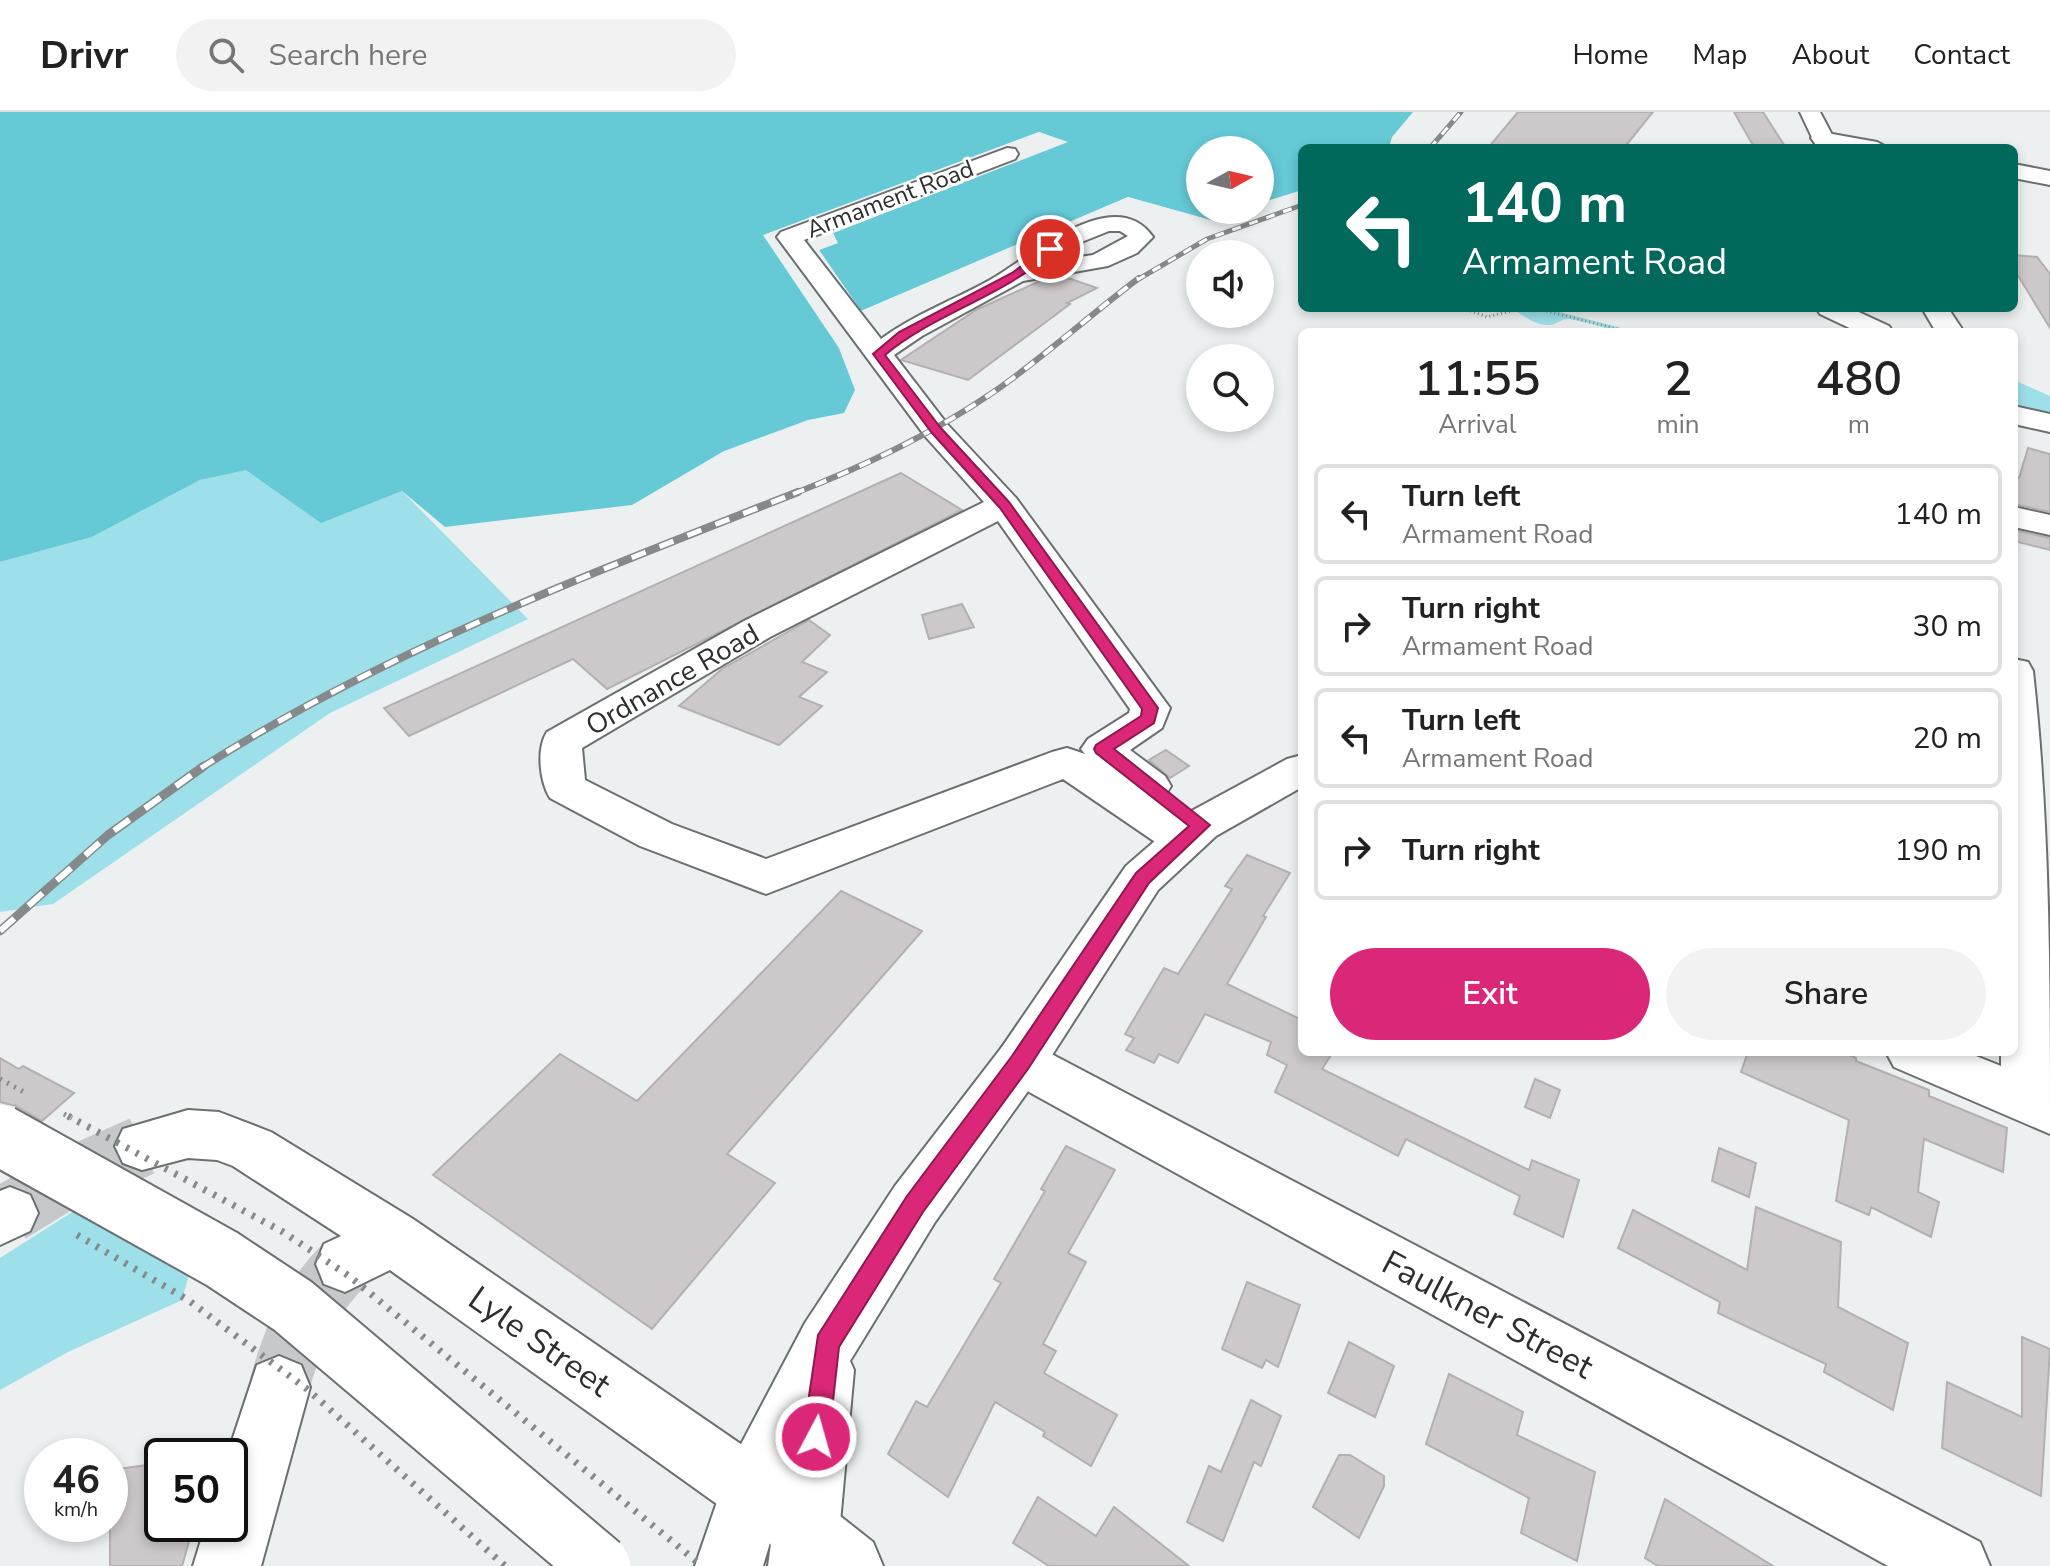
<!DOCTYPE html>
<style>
body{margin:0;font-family:"Nunito Sans",sans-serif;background:#f2f2f2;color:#222;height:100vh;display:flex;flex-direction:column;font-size:30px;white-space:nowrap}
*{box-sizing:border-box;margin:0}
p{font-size:26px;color:#767676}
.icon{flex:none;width:44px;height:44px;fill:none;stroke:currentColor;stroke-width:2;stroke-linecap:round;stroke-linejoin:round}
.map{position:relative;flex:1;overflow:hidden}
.side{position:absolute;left:1298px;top:216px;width:720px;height:728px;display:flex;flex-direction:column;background:#fff;border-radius:12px;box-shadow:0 4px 12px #0003}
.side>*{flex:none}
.top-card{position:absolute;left:1298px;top:32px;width:720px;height:168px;border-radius:12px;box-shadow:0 4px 12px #0003;background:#00695c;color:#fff;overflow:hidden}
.needle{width:52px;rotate:82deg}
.fabs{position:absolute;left:1186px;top:24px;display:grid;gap:16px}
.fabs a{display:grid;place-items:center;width:88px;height:88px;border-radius:50%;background:#fff;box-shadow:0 4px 12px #0003;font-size:40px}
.speed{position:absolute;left:24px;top:1326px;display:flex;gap:16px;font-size:40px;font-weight:700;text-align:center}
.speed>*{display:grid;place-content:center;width:104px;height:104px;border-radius:50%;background:#fff;box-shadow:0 4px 12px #0003;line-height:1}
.speed small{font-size:20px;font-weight:400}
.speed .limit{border:4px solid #111;border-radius:12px;background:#fff;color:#111}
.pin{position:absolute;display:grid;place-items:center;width:68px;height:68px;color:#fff;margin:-34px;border:4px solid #fff;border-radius:50%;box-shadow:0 2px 8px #0007}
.me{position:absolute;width:88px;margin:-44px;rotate:6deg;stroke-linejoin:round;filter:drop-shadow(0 0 6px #0008)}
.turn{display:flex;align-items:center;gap:28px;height:168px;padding:0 32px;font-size:36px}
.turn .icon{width:104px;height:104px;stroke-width:2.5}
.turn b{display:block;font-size:56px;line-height:68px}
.eta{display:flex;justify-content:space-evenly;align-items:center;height:136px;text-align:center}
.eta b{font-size:48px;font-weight:600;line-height:56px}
.primary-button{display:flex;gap:16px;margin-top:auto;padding:16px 32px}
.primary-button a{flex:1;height:92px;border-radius:48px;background:#db2777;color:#fff;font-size:32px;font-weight:600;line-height:92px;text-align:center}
.primary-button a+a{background:#f2f2f2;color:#222}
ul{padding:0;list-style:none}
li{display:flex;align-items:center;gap:24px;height:100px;margin:0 16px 12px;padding:0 16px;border:4px solid #e0e0e0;border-radius:12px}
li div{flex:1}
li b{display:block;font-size:30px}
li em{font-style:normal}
header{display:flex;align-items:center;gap:48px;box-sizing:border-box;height:112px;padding:0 40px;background:#fff;border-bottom:2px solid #e0e0e0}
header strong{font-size:38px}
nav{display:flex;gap:44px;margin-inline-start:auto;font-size:28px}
.search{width:560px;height:72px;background:#f2f2f2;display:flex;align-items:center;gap:20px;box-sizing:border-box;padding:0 28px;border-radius:44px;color:#767676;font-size:30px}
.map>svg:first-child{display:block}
</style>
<header>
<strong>Drivr</strong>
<div class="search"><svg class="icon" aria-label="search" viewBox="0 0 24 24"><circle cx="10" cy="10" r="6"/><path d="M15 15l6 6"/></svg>Search here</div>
<nav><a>Home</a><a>Map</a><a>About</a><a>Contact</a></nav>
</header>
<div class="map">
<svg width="2050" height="1454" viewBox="0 0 2050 1454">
<rect width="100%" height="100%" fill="#ecf0f1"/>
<g fill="#9ee0e9">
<path d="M1507,196H1544L1637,220C1613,220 1593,211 1569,207C1561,206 1556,214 1546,213C1528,211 1521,199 1507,196Z"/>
<path d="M2014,268L2050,284V301L2014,292Z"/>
<path d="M246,357L321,410L402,379L528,507L330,601L53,792L0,800V450L92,425L200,368Z"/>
<path d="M124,1067L201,1119L182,1188L68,1240L0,1278V1146Z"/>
</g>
<path fill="#65c9d6" d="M0,0H1413L1392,25L1389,36H1302V78L1260,91V38H1200V98H1240L1210,108L1128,85L861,199L819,138L837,131L833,121L1066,30L1039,20L764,124L837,231L855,278L844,301L808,308L724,339L632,393L445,415L402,379L321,411L246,358L200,368L92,425L0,450Z"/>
<path fill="#ecf0f1" d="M1039,20L1068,30L833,121L838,131L819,138L861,199L1128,85L1210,108L1203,110L1129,89L863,203L859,202L815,139L817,134L832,129L830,118L1056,30L1039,25L770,125L841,229L847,241L843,242L763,123Z"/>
<g fill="#cdc8ca" stroke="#b4b0b1" stroke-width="2">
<path d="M1518,0H1653L1624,36H1488Z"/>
<path d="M1734,0H1763L1786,36L1754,35Z"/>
<path d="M2014,143L2037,145L2050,162V216L2014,157Z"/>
<path d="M1065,165L1097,176L1067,191L1070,192L968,268L901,248L976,198L1040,169Z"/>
<path d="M2028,336L2050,342V400L2014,392V365L2019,366Z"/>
<path d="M901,361L962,398L607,577L573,547L409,624L384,596Z"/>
<path d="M2014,418L2050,426V438L2014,429Z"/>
<path d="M962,492L974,515L929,527L922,503Z"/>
<path d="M809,508L830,523L802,550L827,560L799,585L822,594L779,633L679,594L722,557Z"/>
<path d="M1166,638L1189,654L1170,666L1149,648Z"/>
<path d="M1247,743L1290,761L1263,804L1266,805L1227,872L1302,908V940H1333L1322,957L1529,1058L1532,1048L1579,1068L1563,1125L1514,1102L1520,1084L1406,1027L1398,1044L1275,980L1287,953L1267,943L1271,930L1205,902L1178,951L1159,942L1154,951L1126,938L1134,926L1125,922L1164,856L1178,862L1232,777L1225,774Z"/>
<path d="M841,779L922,819L727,1042L775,1071L652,1217L433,1063L560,942L637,989Z"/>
<path d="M1748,940H1842L1856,946V949L1929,978V984L2007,1016L2003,1060L1924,1027L1918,1080L1939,1090L1931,1125L1871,1095L1869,1103L1836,1089L1849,1008L1741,960Z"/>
<path d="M0,946L19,957L23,954L74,981L42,1009L16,994L0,990Z"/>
<path d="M1535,967L1560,978L1550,1006L1525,995Z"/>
<path d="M1066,1034L1115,1058L1068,1141L1086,1150L1043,1232L1056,1239L1044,1261L1117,1303L1091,1354L1043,1324L1045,1320L995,1290L948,1385L888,1342L916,1289L927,1295L1001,1171L994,1167L1045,1079L1041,1077Z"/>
<path d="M1719,1036L1756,1051L1749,1085L1712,1069Z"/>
<path d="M1756,1095L1841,1130L1838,1195L1908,1231L1893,1298L1824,1260L1826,1252L1718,1201L1720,1190L1618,1136L1633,1098L1747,1158Z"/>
<path d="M1247,1170L1300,1193L1278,1255L1266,1248L1262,1256L1222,1237Z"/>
<path d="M2022,1225L2050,1237L2041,1384L1942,1336L1947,1270L2022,1305Z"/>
<path d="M1349,1230L1394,1254L1375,1305L1328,1281Z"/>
<path d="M1449,1262L1523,1300L1517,1323L1595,1360L1577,1449L1521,1421L1529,1386L1426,1332Z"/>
<path d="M1251,1288L1281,1304L1261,1354L1254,1350L1223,1429L1187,1410L1209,1354L1221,1360Z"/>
<path d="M1339,1343H1350L1384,1364V1374L1359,1426L1313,1395Z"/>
<path d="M162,1351V1412H194L182,1454H110V1358Z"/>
<path d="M1038,1385L1096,1424L1114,1395L1189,1454H1049L1013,1431Z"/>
<path d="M1665,1387L1773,1454H1658L1645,1446Z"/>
</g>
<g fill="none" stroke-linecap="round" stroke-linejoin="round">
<g stroke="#c6c9ca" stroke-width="60" stroke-dasharray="60 30" stroke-linecap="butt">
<path d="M10,1101L59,1071L142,1034"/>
<path d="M279,1275C292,1226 309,1188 345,1152"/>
</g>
<g stroke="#6b6f70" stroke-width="4">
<g id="minor">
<path d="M1821,20L1877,30L1888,36H1842L1814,30L1811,26L1814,22Z"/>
<path d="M1007,36L1015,37L1018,42L1015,47L804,128L881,227C915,202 954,188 990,168C1029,146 1114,69 1153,125L1137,141L1108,154L1023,169L922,224L894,243L947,312L1016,386L1170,596L1162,616L1130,638L1165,664L1171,674L1165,684L1155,687L1199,716L1205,727L1199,738L1183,743L1167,738L1063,667L766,782L640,734L550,686C540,670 536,637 547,620L744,509L984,390L925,324L777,125L781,120ZM1109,119H1120L1128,124L1093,143L1052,149L1084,129ZM998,409L1130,597L1129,601L1088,627L1081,637L1085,642L1067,636L1052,640L766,747L672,712L585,668L582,636L770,525Z"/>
<path d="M2014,52L2050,59V73L2014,66Z"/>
<path d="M1816,196H1850L1889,214L1893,220H1858L1820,202Z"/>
<path d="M2014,294L2050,302V320L2014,312Z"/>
<path d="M2014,395L2050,403V423L2014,415Z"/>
<path d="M2014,547L2028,550L2033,559C2050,712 2050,868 2050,1022L1894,955L1886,940H1966L2001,954V940H2014Z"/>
<path d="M1020,928L1038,935L1980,1430L1990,1454H1888L1002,965L994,950L1002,935Z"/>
<path d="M188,998L219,1000L271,1020L413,1107L802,1374L873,1430L883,1454H796L756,1420L390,1158L345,1180L324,1172L316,1152L324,1132L341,1124L233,1054L217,1048L188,1046L142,1058L123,1051L115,1034L123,1017Z"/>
<path d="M10,1075L30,1083L38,1101L30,1119L0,1133V1079Z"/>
<path d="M279,1244L301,1253L310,1275L261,1454H193L206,1412H230V1344H227L257,1253Z"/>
</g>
</g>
<g stroke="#6b6f70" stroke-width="4">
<g id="major">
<path d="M1800,0H1820L1839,36H1817Z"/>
<path d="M1922,196H1948L1964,220H1936Z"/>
<path d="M1302,643V675L1216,724L1158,778L1038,965L935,1110L850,1249L854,1258L836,1454H768L772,1424L763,1454H695L729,1355L805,1211L895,1074L1002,935L1126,754L1186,702L1287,647Z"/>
</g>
</g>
<g stroke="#878a8a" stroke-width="3" stroke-dasharray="1 3" stroke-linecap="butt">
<path d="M1463,196L1487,205L1522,196"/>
<path d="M1535,196L1629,220"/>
</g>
<use href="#minor" fill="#fff" fill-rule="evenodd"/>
<use href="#major" fill="#fff" fill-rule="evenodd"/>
<g stroke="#86898a" stroke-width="5">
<g id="rail-far3">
<path d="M1430,36L1461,0"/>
<path d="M1137,168L1207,127L1302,93"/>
</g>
</g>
<g stroke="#86898a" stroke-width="6">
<path id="rail-far2" d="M793,382C864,354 931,323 995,279C1045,244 1090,203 1139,166"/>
</g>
<g stroke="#86898a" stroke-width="8">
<path id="rail-far1" d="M201,656C388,537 593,461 798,380"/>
</g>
<g stroke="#86898a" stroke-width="9">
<path id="rail" d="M0,819L108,723L204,654"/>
</g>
<use href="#rail-far3" stroke="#fff" stroke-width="3" stroke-dasharray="9" stroke-linecap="butt"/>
<use href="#rail-far2" stroke="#fff" stroke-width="4" stroke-dasharray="12" stroke-linecap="butt"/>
<use href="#rail-far1" stroke="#fff" stroke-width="5" stroke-dasharray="15" stroke-linecap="butt"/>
<use href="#rail" stroke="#fff" stroke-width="6" stroke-dasharray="19" stroke-linecap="butt"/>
<g stroke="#6b6f70" stroke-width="64" stroke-linecap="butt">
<path id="major-bridge" d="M0,1023L222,1147L293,1194L600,1454"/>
</g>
<g stroke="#878a8a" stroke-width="5" stroke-dasharray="2 6" stroke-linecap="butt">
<path d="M0,967L24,980"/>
<path d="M64,1002L72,1006"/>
</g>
<g stroke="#878a8a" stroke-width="7" stroke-dasharray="3 8" stroke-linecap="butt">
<path d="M68,1004L283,1120L349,1164L702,1454"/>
<path d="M77,1123L188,1188L307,1277L505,1454"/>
</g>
<use href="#major-bridge" stroke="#fff" stroke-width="60"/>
</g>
<path fill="#db2777" stroke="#8e194d" stroke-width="2" d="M1047,135L1055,137C1007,184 936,200 885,243L940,315L1009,390L1158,596L1154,611L1114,637L1210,713L1149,771L1028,957L923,1100L839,1235L829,1325L825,1335L816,1339L807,1335L803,1325L818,1223L907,1084L1012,944L1136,761L1189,714L1096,641L1094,637L1096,633L1141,604L1142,597L1000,396L932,321L873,242L899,220L1012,161Z"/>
<g text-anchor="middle" stroke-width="6" stroke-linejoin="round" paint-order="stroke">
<g font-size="24" fill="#2d2f2f" stroke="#fff">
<text transform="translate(890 87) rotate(-21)" y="8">Armament Road</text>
</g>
<g font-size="28" fill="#2d2f2f" stroke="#fff">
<text transform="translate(672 567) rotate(-30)" y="10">Ordnance Road</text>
</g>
<g font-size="34" fill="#2d2f2f" stroke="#fff">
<text transform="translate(1488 1202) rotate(28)" y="12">Faulkner Street</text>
<text transform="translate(540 1229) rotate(35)" y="12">Lyle Street</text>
</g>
</g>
</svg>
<div class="fabs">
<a><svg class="needle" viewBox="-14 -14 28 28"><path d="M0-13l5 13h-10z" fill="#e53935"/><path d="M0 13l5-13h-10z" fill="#767676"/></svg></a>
<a><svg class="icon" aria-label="sound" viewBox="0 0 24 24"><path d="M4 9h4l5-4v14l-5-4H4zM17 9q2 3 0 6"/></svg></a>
<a><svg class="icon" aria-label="search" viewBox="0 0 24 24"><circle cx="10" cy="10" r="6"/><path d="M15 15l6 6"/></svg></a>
</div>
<div class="speed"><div>46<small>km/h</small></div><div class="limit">50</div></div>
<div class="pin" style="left:1050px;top:137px;background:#d93025"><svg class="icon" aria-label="arrive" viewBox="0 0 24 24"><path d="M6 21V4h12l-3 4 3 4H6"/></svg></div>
<svg class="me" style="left:816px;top:1325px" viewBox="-20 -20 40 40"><circle r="17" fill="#db2777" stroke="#fff" stroke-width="3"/><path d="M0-11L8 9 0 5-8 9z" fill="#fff"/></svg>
<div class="top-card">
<div class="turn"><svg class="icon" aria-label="left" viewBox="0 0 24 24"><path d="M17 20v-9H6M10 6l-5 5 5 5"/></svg><div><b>140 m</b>Armament Road</div></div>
</div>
<section class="side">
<div class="eta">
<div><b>11:55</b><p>Arrival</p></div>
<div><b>2</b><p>min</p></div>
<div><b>480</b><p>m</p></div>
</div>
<ul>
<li><svg class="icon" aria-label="left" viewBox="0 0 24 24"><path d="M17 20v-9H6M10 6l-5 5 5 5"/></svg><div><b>Turn left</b><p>Armament Road</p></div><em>140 m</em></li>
<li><svg class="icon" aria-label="right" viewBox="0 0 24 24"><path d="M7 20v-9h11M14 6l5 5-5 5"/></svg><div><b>Turn right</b><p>Armament Road</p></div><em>30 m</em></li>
<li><svg class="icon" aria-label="left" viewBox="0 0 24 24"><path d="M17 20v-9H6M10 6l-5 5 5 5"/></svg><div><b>Turn left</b><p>Armament Road</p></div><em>20 m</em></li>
<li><svg class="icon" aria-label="right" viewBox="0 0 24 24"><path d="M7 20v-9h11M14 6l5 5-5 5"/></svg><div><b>Turn right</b></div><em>190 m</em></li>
</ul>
<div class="primary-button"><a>Exit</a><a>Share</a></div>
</section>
</div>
